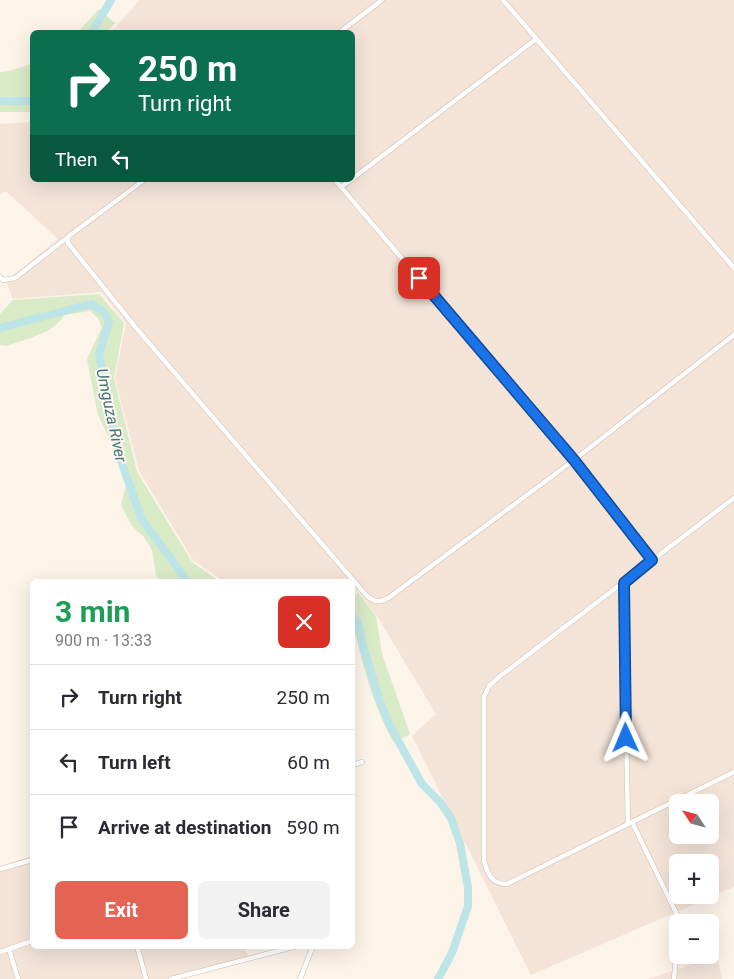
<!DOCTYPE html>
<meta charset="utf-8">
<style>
body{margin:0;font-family:Roboto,sans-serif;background:#f2f2f3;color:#2b2b33;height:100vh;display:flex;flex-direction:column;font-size:19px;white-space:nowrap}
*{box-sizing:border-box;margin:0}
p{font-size:16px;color:#7c7c81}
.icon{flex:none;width:28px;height:28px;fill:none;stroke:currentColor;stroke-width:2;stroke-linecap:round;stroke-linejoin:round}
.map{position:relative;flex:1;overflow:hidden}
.panel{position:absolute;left:30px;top:579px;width:325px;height:370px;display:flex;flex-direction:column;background:#fff;border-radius:8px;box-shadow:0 5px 20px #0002}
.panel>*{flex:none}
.hud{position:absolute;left:30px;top:30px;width:325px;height:152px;border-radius:8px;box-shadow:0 5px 20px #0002;background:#0b6e4f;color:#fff;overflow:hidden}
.needle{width:32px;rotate:306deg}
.controls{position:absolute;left:669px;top:794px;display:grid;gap:10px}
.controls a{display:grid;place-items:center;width:50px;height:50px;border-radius:8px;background:#fff;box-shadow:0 5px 20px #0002;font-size:25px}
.pin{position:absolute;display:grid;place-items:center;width:42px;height:42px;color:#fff;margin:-21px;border-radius:10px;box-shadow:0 2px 8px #0006}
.me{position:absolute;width:55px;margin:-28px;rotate:359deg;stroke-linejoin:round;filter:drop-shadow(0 0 4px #0008)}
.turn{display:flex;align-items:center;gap:18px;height:105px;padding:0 25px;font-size:22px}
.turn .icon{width:65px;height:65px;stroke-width:2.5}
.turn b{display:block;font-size:35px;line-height:42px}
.then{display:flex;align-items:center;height:48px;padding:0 25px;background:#0003;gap:10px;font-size:19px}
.round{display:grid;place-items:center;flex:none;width:52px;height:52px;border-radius:8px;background:#f2f2f3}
.head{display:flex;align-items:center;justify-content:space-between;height:85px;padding:0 25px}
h1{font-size:30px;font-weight:700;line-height:38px;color:#1e9e55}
.action{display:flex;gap:10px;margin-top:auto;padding:10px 25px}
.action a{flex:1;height:58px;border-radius:8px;background:#e36452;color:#fff;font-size:20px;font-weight:700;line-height:58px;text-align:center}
.action a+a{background:#f2f2f3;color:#2b2b33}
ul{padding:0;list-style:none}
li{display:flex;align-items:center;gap:15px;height:65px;padding:0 25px;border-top:1px solid #e1e1e2}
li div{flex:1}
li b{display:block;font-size:19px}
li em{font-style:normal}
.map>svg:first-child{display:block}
</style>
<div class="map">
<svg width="734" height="979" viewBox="0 0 734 979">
<rect width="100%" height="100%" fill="#fcf3e9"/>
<g fill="#f4e4d8" fill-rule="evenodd">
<path d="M140,0H734V887L531,975L412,736L436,714L377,616L358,590L353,594L352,581H223L193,560L139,471L115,378L126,323L101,292L13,299L6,281L58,239L6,191L0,194V124L30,122L32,120V180H352V32H111ZM678,802H710V835H678ZM678,862H710V895H678Z"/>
<path d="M32,856V946H244L248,956L171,979H0V866Z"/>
<path d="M717,956L722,979H648Z"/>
</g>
<g fill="#d9eac7">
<path d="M99,9L115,23L107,32H78Z"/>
<path d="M32,64V112H0V72L9,71Z"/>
<path d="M99,294L124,323L114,378L137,472L192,562L219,581H160L156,575L152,550L144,537L132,526L121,505L126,486L115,450L98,415L87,359L102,327L98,318L90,311L64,315C54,334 25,339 6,346L0,345V314L13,300Z"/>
<path d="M358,592L376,616L382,654L410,734L394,743C375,710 365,674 356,637L353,634V596Z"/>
</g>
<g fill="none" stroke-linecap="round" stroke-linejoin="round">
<g stroke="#bde4e6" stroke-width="8">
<path d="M92,32L111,0"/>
<path d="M0,101H32"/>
<path d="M0,328L91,304L104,312L109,322L99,354L117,449L141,518L187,581"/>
<path d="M352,616L358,622L364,649L379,699L390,726L422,784L440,802L451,818L460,843L468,888V906L452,953L438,979"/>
</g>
<g stroke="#d1bcb1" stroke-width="5.5">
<g id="minor">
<path d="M503,0L734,268"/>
<path d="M340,32L382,0"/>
<path d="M352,179L536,39"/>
<path d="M144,180L69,236L68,238V243L137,329L366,595C375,603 382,603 391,596L574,460L734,335"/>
<path d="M335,180L574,460L652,560"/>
<path d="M341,187L351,180"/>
<path d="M0,277L3,280L15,278L68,237"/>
<path d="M623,583L628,824"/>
<path d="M352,765L362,762"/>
<path d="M632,822L734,772"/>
<path d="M0,869L32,860"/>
<path d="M678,922L679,919L632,822L507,884C491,884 488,874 484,861V697L489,686L499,677L734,498"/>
<path d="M137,946L146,979"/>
<path d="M9,949L18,979"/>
<path d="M0,952L32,941"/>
<path d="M171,979L297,946"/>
<path d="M300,979L313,946"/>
<path d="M674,979L678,936"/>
</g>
</g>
<use href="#minor" stroke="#fff" stroke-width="4.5"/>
</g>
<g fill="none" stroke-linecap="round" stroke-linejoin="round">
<g stroke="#114b97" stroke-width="12">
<path id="route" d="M419,278L574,460L652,560L624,583L626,738"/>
</g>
<use href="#route" stroke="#1a73e8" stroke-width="9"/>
</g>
<g text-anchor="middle" stroke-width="4" stroke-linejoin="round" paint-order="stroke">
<g font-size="16" font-style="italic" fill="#40777c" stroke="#fff7f0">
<text transform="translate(112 415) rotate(78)" y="6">Umguza River</text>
</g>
</g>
</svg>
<div class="controls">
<a><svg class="needle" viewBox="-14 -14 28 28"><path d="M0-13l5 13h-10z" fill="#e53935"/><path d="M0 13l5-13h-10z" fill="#7c7c81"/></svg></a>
<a>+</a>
<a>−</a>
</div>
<div class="pin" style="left:419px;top:278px;background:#d93025"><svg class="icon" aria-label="arrive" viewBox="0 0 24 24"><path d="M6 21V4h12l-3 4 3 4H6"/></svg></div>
<svg class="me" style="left:626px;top:738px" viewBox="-20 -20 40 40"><path d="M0-17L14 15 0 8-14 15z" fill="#1a73e8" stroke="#fff" stroke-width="4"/></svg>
<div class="hud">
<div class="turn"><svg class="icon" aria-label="right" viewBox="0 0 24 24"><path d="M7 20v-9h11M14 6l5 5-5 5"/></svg><div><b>250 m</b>Turn right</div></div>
<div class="then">Then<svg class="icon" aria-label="left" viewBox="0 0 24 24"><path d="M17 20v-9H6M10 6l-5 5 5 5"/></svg></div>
</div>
<section class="panel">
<div class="head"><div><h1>3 min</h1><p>900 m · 13:33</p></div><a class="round" style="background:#d93025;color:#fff"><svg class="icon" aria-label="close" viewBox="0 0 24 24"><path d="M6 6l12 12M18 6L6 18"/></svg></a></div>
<ul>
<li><svg class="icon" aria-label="right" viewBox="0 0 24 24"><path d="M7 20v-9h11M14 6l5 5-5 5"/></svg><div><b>Turn right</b></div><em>250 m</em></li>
<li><svg class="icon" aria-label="left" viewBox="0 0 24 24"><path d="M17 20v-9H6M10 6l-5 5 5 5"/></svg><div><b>Turn left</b></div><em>60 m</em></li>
<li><svg class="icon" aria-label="arrive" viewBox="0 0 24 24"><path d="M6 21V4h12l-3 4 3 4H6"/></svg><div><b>Arrive at destination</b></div><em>590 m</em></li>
</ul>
<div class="action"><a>Exit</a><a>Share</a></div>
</section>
</div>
